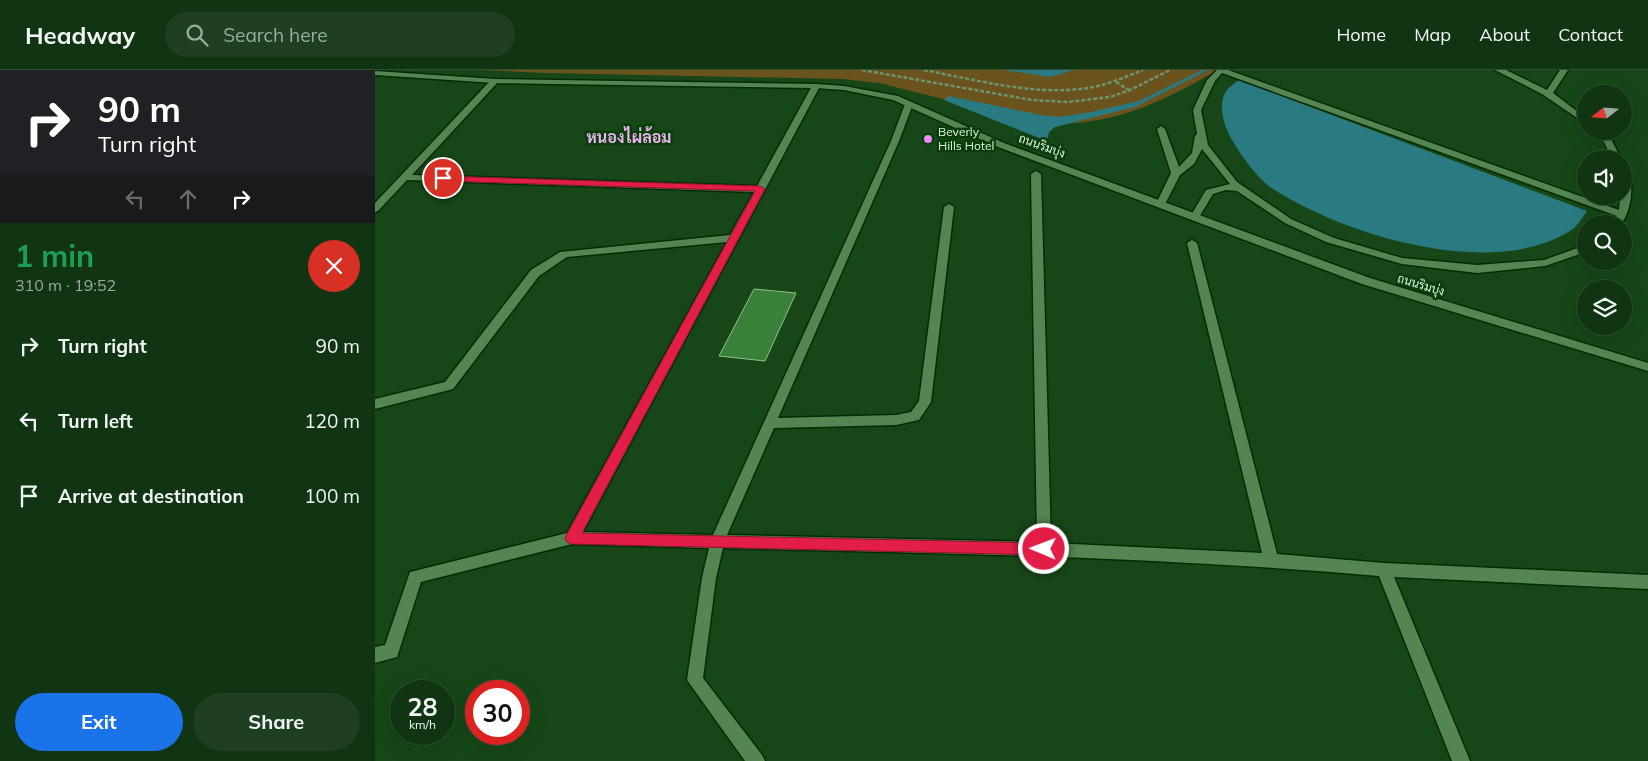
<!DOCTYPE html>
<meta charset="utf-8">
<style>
body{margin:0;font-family:Mulish,Sarabun,sans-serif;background:#1e4020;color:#f1f3f6;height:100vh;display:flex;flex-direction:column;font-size:19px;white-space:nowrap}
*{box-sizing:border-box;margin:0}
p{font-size:16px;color:#9cab9f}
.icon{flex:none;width:28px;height:28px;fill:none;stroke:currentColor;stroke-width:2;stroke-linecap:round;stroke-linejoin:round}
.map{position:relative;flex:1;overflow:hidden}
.side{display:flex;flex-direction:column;background:#113512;width:375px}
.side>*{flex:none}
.guide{background:#202124;color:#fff;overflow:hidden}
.needle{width:32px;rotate:253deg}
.controls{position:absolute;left:1202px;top:15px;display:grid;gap:10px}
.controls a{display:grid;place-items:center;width:55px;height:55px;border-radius:50%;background:#113512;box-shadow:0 5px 20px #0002,0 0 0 1px #305032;font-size:25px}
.speed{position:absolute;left:15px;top:610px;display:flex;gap:10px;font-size:25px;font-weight:700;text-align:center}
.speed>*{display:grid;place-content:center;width:65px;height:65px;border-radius:50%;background:#113512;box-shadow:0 5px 20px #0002,0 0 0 1px #305032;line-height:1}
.speed small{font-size:12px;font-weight:400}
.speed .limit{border:8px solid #d22;background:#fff;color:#111}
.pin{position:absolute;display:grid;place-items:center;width:42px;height:42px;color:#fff;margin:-21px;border:2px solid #fff;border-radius:50%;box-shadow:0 1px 5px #0007}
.me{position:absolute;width:55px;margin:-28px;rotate:271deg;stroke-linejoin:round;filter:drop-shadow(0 0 4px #0008)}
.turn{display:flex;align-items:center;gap:18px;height:105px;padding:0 15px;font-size:22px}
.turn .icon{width:65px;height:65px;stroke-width:2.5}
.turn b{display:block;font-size:35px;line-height:42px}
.lanes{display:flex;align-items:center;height:48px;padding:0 15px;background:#0003;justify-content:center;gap:25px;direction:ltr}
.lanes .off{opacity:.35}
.round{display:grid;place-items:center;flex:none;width:52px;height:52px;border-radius:26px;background:#1e4020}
.overview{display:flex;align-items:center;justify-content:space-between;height:85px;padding:0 15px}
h1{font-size:30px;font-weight:700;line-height:38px;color:#1e9e55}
.button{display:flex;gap:10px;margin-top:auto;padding:10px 15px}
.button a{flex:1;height:58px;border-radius:30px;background:#1a73e8;color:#fff;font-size:20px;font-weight:700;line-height:58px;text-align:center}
.button a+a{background:#1e4020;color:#f1f3f6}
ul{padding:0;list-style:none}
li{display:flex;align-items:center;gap:15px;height:75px;padding:0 15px}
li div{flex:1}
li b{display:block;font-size:19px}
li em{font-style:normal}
header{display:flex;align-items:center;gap:30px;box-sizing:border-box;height:70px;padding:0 25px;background:#113512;border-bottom:1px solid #305032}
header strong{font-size:24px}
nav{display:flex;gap:28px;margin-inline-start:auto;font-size:18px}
.search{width:350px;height:45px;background:#1e4020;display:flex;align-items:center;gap:12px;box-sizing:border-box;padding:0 18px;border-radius:28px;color:#9cab9f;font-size:19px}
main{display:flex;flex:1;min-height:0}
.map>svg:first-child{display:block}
</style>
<header>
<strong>Headway</strong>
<div class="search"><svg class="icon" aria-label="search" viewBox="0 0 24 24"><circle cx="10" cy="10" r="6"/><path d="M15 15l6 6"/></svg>Search here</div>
<nav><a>Home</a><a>Map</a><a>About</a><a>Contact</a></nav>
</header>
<main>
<section class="side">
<div class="guide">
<div class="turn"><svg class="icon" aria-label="right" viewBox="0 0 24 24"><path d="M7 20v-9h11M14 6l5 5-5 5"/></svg><div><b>90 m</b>Turn right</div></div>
<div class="lanes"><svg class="icon off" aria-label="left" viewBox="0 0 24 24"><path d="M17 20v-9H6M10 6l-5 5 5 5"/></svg><svg class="icon off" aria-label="ahead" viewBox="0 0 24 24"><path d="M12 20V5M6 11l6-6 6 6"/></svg><svg class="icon" aria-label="right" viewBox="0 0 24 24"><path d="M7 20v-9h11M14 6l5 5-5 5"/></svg></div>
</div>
<div class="overview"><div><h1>1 min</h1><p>310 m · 19:52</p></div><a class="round" style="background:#d93025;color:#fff"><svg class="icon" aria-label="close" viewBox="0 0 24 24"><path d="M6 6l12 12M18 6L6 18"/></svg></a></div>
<ul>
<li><svg class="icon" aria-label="right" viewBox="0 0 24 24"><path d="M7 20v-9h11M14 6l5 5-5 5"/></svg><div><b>Turn right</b></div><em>90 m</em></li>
<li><svg class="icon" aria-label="left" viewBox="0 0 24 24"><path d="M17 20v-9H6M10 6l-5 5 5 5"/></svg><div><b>Turn left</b></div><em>120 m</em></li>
<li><svg class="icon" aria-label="arrive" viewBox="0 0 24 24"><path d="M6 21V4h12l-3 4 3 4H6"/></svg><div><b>Arrive at destination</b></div><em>100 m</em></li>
</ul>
<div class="button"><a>Exit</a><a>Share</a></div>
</section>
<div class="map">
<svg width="1273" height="691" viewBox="0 0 1273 691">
<rect width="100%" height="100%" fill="#174718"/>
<path fill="#6b531e" d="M106,0H843C784,34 730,60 659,52L504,13L467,9L173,3Z"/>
<g fill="#2a7a81">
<path d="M629,0H699L675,7Z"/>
<path d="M827,0H833L760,37L680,57L674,62L672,71L569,30L574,26L666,45L684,47L716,42L764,31Z"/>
<path d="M864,10L1212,141C1208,147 1203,155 1198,159C1120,212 967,165 895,117C883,108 867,87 859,73C850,60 841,35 852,20C855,16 860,13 864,10Z"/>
</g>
<path fill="#398039" stroke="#8fc28c" d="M379,219L421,223L390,291L344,286Z"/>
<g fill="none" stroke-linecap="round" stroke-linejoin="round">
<g stroke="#062b07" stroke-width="3">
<g id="service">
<path d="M842,0H853L1244,140L1245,126H1249V99L1252,100C1260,114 1256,142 1246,154H1235L1242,146L847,3L840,11L826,40L833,75L862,112L916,149L959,168L1027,188L1102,195L1169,190L1211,175V182L1170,196L1102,203L1027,194L951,172L910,153L862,121L851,120L838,124L823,149H817L815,147L831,120L855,114L827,79L819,94L805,105L789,136H783L781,134L796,103L782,59L786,56L790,59L804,97L817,83L820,66L822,64L818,40L832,10Z"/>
<path d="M1120,0H1131L1172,20L1185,0H1193L1178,23L1211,48V54L1167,24Z"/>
<path d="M1218,61H1227L1236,69L1246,89H1237L1229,72Z"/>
</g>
</g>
<g stroke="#062b07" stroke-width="3">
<path id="minor" d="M117,9L124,11L37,105L382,116L437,16L441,14L445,16L208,462L338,465L516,71L530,34L534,32L538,34L524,71L403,348L521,345L536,342L544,331L569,137L574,134L579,137L556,332L544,350L521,355L399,358L352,465L662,472L656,104L661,101L666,104L676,473L887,483L812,173L817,170L822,173L902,484L1009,493L1273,505V519L1019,507L1095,691H1077L1004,506C786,487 567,483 348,478L341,508L328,608L387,685L390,691H370L312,610L327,508L334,478L197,474L46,512L22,587L0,593V577L10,575L35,502L192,463L352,172L192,187L164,206L78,319L0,339V329L70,312L156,200L185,182L355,165L379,122L32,110L3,141L0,142V133Z"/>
</g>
<g stroke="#062b07" stroke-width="3">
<path id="secondary" d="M0,1L120,9L441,14L469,16L523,26L629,73L995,208L1273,293V301L987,214L623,77L518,30L469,20L441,18L120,13L0,5Z"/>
</g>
<g stroke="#6e956e" stroke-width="2.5" stroke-dasharray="4 2" stroke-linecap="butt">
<path d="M487,0L657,30L693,32L735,27L755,20L795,0"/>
<path d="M549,0C602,10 658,26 713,18C732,15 750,7 768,0"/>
<path d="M741,12L754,20"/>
</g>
<use href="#service" fill="#558553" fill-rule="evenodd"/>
<use href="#minor" fill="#558553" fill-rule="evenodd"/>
<use href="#secondary" fill="#558553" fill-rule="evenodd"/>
</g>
<path fill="#e11d48" stroke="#92132f" d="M65,106L385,116L390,119L207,463L669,473L674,475L676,479L674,483L669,485L197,474L192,472L190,468L192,464L380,121L68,111L64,108Z"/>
<circle fill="#ee8cf9" stroke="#0b3c0c" stroke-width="2" cx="553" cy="69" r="5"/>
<g text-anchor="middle" stroke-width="5" stroke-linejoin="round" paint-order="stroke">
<g font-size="12" fill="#dcf6da" stroke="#0b3c0c" text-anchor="start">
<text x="563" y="66">Beverly<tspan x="563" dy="14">Hills Hotel</tspan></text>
</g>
<g font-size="12" fill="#dcf6da" stroke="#0b3c0c">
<text transform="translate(667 76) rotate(20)" y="4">ถนนริมบุ่ง</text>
<text transform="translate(1046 215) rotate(17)" y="4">ถนนริมบุ่ง</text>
</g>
<g font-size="16" font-weight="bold" fill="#ebb5f0" stroke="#0b3c0c">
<text x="254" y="73">หนองไผ่ล้อม</text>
</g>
</g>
</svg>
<div class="controls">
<a><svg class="needle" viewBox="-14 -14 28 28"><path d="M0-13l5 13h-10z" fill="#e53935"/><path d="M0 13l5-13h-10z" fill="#9cab9f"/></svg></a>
<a><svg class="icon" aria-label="sound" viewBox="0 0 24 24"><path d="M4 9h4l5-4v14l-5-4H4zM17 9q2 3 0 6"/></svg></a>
<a><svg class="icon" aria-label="search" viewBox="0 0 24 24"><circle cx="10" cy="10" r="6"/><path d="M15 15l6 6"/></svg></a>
<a><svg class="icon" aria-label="layers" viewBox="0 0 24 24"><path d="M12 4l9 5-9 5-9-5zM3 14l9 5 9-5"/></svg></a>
</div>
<div class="speed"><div>28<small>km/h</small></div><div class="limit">30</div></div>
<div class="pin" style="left:68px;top:108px;background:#d93025"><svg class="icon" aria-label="arrive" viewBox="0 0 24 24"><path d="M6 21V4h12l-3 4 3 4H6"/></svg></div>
<svg class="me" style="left:669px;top:479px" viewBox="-20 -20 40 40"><circle r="17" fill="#e11d48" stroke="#fff" stroke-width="3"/><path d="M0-11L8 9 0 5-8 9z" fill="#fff"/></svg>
</div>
</main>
